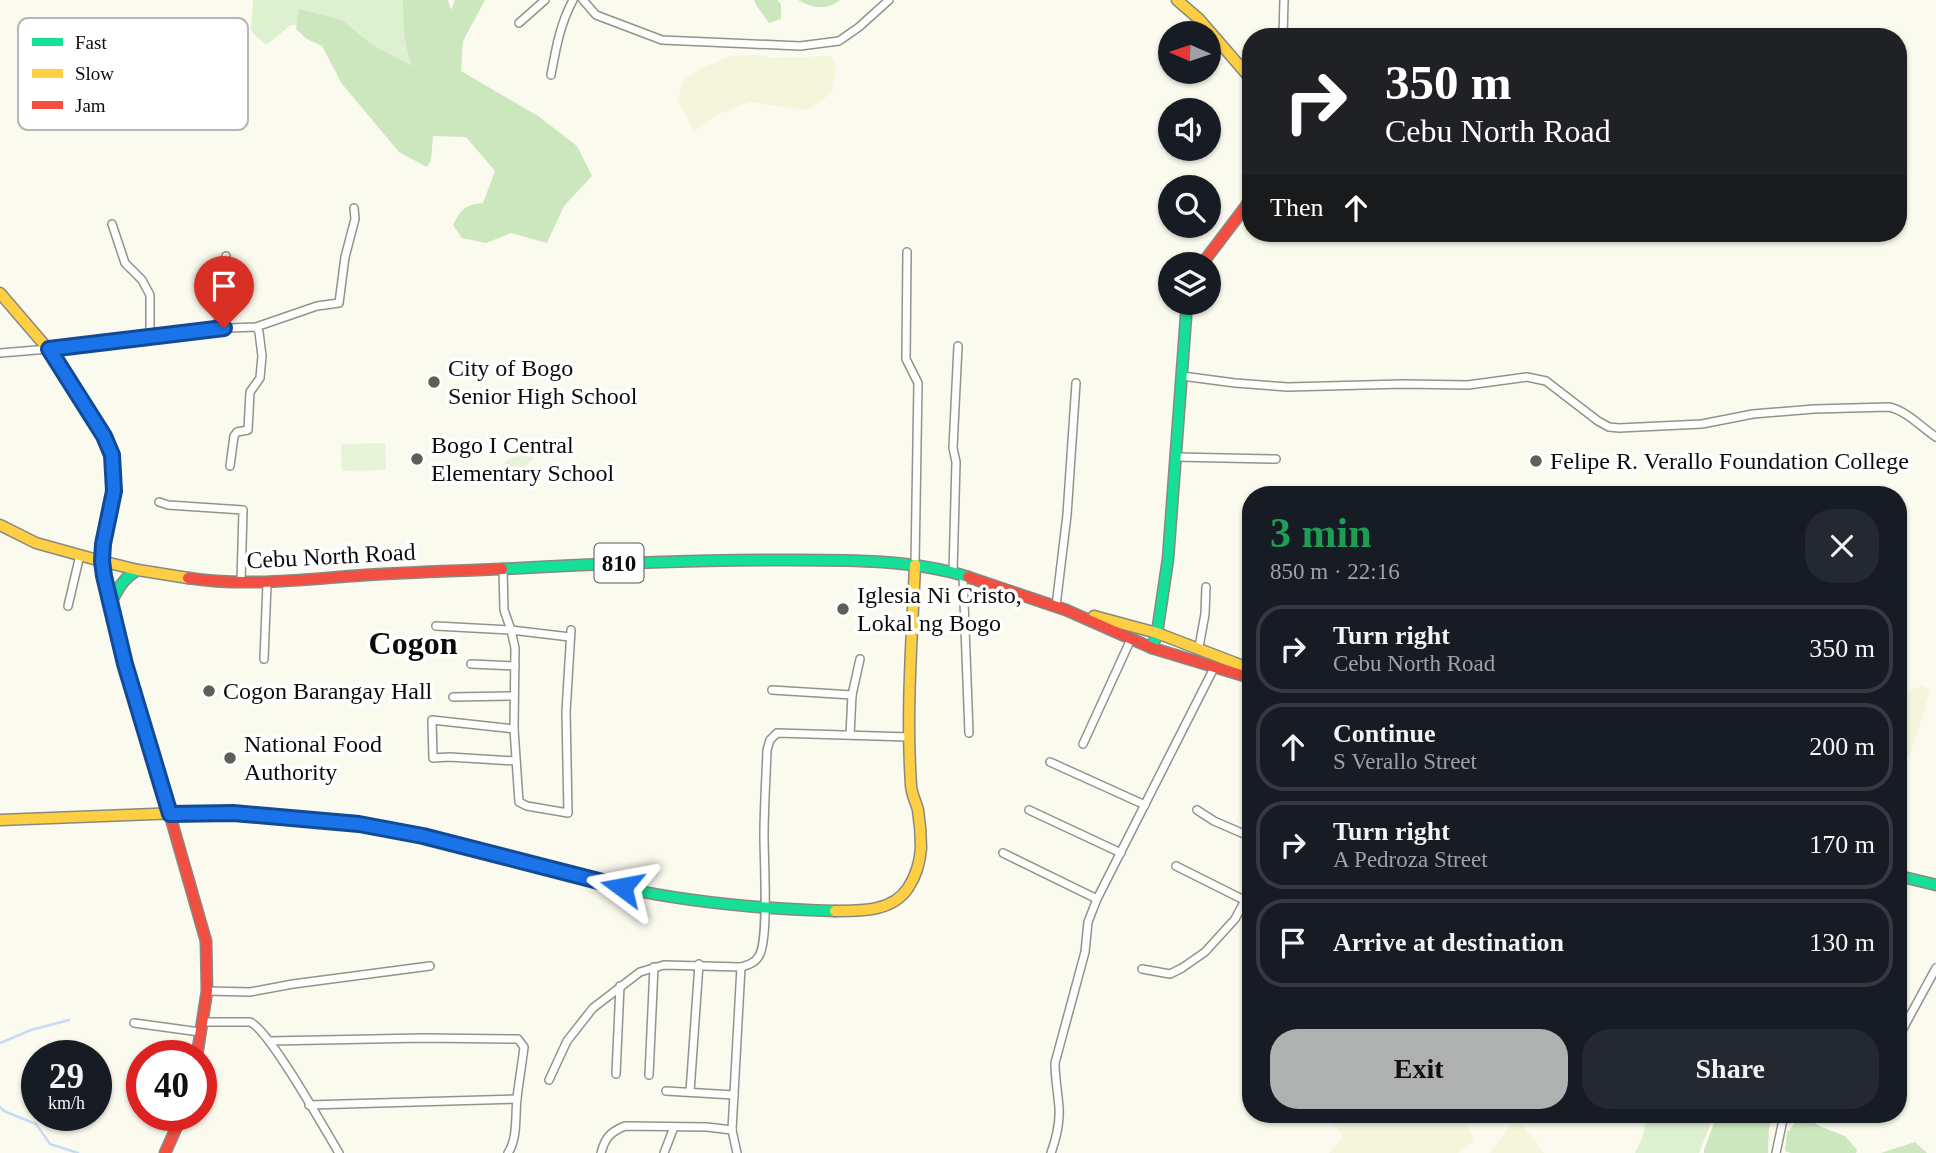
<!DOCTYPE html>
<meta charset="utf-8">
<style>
body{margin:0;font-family:"Times New Roman",serif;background:#242831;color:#f1f3f6;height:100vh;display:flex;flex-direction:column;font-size:26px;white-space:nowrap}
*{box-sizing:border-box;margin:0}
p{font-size:23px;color:#9ea1a6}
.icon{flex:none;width:38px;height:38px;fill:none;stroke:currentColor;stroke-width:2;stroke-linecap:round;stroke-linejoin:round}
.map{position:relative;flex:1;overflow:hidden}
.side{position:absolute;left:1242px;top:486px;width:665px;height:637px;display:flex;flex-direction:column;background:#171b24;border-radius:28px;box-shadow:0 2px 5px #0004}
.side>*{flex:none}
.banner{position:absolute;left:1242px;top:28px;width:665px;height:214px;border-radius:28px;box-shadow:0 2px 5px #0004;background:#202124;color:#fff;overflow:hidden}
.needle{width:46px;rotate:273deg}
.fabs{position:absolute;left:1158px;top:21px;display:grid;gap:14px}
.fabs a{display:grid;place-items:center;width:63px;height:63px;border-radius:50%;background:#171b24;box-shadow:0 2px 5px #0004;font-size:35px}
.speed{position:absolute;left:21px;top:1040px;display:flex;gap:14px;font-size:35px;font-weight:700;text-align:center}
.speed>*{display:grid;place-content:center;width:91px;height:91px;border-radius:50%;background:#171b24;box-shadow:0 2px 5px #0004;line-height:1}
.speed small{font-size:18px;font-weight:400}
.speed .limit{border:10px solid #d22;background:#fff;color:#111}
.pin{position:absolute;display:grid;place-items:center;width:60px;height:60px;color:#fff;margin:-72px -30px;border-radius:50% 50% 50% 0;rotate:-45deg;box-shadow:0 0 7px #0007}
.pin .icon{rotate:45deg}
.me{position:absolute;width:77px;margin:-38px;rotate:283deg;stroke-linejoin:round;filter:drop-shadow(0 0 5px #0008)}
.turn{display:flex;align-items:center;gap:24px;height:147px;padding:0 28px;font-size:32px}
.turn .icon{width:91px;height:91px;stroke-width:2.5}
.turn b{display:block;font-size:49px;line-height:60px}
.then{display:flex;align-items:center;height:66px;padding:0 28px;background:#0003;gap:14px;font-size:26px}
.round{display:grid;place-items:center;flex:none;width:74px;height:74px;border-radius:28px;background:#242831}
.head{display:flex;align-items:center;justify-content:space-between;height:119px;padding:0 28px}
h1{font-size:42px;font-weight:700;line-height:52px;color:#1e9e55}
.action{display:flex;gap:14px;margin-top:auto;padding:14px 28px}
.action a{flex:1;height:80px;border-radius:28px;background:#afb0b0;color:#111;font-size:28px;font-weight:700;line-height:80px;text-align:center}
.action a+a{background:#242831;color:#f1f3f6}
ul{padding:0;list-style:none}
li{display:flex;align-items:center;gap:21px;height:88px;margin:0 14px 10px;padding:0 14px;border:4px solid #363941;border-radius:28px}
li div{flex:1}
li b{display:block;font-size:26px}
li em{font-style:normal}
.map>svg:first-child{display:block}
</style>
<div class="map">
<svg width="1936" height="1153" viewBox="0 0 1936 1153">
<rect width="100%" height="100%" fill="#fafaee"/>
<g fill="#f4f6db">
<path d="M758,55L770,58L831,56L836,67L832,93L807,110L750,102L721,113L694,131L677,99L685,79L702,68L730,56Z"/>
<path d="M1923,685L1930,691L1910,755L1899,754V699L1913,689Z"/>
<path d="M1326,1115H1462L1474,1140L1458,1153H1329L1341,1140L1342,1134Z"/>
<path d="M1516,1117L1544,1153H1490Z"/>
</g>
<g fill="#ddf0cf">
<path d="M253,0H426L412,80L320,23L291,25L266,45L251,31Z"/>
<path d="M1647,1115H1714L1699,1153H1635L1642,1139Z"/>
</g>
<g fill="#cce7be">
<path d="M403,0H448L451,10L455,0H485L463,41L461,71L538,116L577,146L592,176L564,206L547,243L511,233L486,243L462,238L453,225C461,209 465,205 483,203L495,171L466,137L433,136L431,160L427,167L399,152L342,84L322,46L307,39L296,29L299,9L342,20L371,44L412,66C404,46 403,22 403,0Z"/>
<path d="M754,0H777L781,4V19L769,23L756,5Z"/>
<path d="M798,0H840C827,11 812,8 798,0Z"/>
<path d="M1717,1115H1774L1769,1128L1768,1153H1704V1150Z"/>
<path d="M1804,1116L1819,1126L1845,1136L1857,1150L1856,1153H1791L1785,1151L1787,1131H1789L1797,1120Z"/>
<path d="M1915,1142L1927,1153H1881Z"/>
</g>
<g fill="#e8f3d9">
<path d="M527,439L540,451L517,475L504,463Z"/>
<path d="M385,443L386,470L342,471L341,444Z"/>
</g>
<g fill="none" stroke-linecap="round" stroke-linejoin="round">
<g stroke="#c7dcf2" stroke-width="2.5">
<path d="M0,1043L31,1030L69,1020"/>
<path d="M0,1107L4,1111L36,1124L50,1144L78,1153"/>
</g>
<g stroke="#93938d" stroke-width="10">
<g id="street">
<path d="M583,0L596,15L662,40L800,46L839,41L859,27L889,0"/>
<path d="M519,23L545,0"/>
<path d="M1283,37L1284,0"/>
<path d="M551,75C556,48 560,24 573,0"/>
<path d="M112,224L125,263L142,280L150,295V336"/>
<path d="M907,252L906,359L918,383L915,565"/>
<path d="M217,328L225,279L226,256"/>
<path d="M0,353L49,349L202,329L256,327L317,306L339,303L345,257L355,219L354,208"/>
<path d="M1182,376L1235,383L1288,387L1403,384L1468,385L1527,377L1546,381L1598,421L1609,427L1619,428L1702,424L1753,414L1814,409L1889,407C1907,411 1921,427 1936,437"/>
<path d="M1175,457L1276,459"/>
<path d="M230,466L234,436L237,432L248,430L250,392L260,378L262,356L259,332L256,327"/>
<path d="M159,502L168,505L243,510L241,582"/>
<path d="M503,569L504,610L511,630L515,648L514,729L519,802L527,806L568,813L566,712L571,630"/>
<path d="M953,572L956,462L953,448L958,346"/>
<path d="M963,575L969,733"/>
<path d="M68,606L80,555"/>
<path d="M1056,606L1067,515L1076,383"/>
<path d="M436,626L511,630L570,637"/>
<path d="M1199,647L1205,614L1206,587"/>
<path d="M264,659L267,584"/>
<path d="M471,664L515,666"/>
<path d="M772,690L852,695"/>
<path d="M453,697L513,696"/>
<path d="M514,729L432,720L433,758L449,757L516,761"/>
<path d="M850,735L852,695L860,659"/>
<path d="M1083,744L1131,639"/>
<path d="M1050,762L1145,805"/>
<path d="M1029,810L1121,853"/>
<path d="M1197,810L1214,821L1251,837"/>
<path d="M1003,853L1097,899"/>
<path d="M1176,866L1246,901"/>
<path d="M1142,969L1170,974L1182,968L1205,952L1235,919L1251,889"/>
<path d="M207,991L250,992L293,984L430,966"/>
<path d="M203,1022H250C269,1029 325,1130 339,1153"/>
<path d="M134,1023L200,1032"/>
<path d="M1899,1036L1936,968"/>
<path d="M270,1041L423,1038L518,1039L524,1047C522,1064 519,1081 517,1098C515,1115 518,1138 508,1153"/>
<path d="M616,1074L620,986"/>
<path d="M649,1075L654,967"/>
<path d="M549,1080L567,1041L593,1008L640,972L664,965L741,967C748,965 755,963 759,956C769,940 764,860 764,837C764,808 766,779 767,750L770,740L777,733L909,737"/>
<path d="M666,1091L734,1095"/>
<path d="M690,1092L699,964"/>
<path d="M309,1105L517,1099"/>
<path d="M601,1153C605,1138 610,1132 625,1126L707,1127L732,1130"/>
<path d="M664,1153L674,1127"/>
<path d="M737,1153L732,1130L741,967"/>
<path d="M1051,1153C1056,1139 1060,1123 1059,1108C1058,1093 1055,1078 1055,1063L1085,952L1088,922L1097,899L1215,666"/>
<path d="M1776,1153L1784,1115"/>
</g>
</g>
<g stroke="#898984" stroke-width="13">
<g id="fast">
<path d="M502,569C596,564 689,560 783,560C842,560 913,559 968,577"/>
<path d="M110,605C117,590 123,578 138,570"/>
<path d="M1152,648L1157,633L1168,559L1187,303"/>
<path d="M298,817C410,826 515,863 624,888C693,903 764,909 835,911"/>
<path d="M1899,876L1936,885"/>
</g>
</g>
<g stroke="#898984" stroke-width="13">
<g id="slow">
<path d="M1177,0L1199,19L1251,79"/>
<path d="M0,293L54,356L94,420L107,444L113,462L114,482L101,561L36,543L0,525"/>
<path d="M1094,616L1157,633L1251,669"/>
<path d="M167,805L125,664L101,561L138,570L188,578"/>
<path d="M0,820L179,813L298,817"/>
<path d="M835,911C861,911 892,912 908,888C916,876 920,862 921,848C921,835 920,823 918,810C916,802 911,793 911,785C906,711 912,638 915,565"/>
</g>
</g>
<g stroke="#898984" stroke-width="13">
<g id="jam">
<path d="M1202,264L1246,206L1251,196"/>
<path d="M968,577L1066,610L1152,648L1251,678"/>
<path d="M188,578C247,587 306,579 366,575C411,572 456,571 502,569"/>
<path d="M167,805L206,941L207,991L197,1055"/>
<path d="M165,1153L182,1115"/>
</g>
</g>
<use href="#street" stroke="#fefefc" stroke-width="7"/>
<use href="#fast" stroke="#16e098" stroke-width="10"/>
<use href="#slow" stroke="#ffcf43" stroke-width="10"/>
<use href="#jam" stroke="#f24e42" stroke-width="10"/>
</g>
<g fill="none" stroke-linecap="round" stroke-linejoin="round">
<g stroke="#114b97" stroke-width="18">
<path id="route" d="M224,328L49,349L104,436L112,455L114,491L103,544L102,561L104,576L125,664L170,814L233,813L359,824L423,836L622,887"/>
</g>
<use href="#route" stroke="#1a73e8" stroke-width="12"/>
</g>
<g fill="#5f5f5a" stroke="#fff" stroke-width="2.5">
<circle cx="434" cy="382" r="7"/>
<circle cx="417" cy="459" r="7"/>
<circle cx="1536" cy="461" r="7"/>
<circle cx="843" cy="609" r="7"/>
<circle cx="209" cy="691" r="7"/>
<circle cx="230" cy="758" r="7"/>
</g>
<g text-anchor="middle" stroke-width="7" stroke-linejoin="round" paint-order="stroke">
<rect fill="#fff" stroke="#545454" stroke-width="2" x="594.5" y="543.5" width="49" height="39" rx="5"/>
<g font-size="23" font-weight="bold" fill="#0b0b0b">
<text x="619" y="571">810</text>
</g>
<g font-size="24" fill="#0b0b0b" stroke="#fff" text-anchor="start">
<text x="448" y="376">City of Bogo<tspan x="448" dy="28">Senior High School</tspan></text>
<text x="431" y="453">Bogo I Central<tspan x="431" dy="28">Elementary School</tspan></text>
<text x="1550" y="469">Felipe R. Verallo Foundation College</text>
<text x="857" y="603">Iglesia Ni Cristo,<tspan x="857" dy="28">Lokal ng Bogo</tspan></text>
<text x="223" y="699">Cogon Barangay Hall</text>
<text x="244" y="752">National Food<tspan x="244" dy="28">Authority</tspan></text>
</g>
<g font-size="24" fill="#0b0b0b" stroke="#fff">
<text transform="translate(331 556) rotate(-3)" y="8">Cebu North Road</text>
</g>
<g font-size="32" font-weight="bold" fill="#0b0b0b" stroke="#fff">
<text x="413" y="654">Cogon</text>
</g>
</g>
<rect x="18" y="18" width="230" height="112" rx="10" fill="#fff" stroke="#b6b6b6" stroke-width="2"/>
<rect x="32" y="38" width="31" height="8" fill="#16e098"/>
<rect x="32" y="69" width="31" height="9" fill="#ffcf43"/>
<rect x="32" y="101" width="31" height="8" fill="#f24e42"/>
<g font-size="19" fill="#0b0b0b">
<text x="75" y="49">Fast</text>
<text x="75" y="80">Slow</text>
<text x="75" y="112">Jam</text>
</g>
</svg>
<div class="fabs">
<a><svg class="needle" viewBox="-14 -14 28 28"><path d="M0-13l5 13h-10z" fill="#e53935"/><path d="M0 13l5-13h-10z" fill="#9ea1a6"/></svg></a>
<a><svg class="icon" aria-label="sound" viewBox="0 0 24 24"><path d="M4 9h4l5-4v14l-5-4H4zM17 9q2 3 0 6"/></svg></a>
<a><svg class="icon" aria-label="search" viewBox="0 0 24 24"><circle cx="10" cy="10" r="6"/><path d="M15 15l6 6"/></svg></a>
<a><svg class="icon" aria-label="layers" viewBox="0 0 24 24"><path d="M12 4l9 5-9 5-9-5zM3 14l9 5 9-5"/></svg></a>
</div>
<div class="speed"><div>29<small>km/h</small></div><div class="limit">40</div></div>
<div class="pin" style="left:224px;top:328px;background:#d93025"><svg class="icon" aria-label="arrive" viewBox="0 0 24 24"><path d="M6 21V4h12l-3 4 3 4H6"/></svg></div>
<svg class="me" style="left:622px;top:887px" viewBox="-20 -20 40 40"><path d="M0-17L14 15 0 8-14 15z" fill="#1a73e8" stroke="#fff" stroke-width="4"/></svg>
<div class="banner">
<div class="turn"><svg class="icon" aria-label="right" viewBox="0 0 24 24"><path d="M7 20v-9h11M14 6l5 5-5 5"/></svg><div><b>350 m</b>Cebu North Road</div></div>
<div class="then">Then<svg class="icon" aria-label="ahead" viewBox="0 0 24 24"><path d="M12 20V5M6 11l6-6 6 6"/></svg></div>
</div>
<section class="side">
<div class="head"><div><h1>3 min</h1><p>850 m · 22:16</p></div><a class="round"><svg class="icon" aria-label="close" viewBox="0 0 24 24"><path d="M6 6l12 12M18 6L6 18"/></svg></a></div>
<ul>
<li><svg class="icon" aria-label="right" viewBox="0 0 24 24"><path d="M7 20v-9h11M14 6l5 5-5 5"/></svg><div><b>Turn right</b><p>Cebu North Road</p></div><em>350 m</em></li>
<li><svg class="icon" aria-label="ahead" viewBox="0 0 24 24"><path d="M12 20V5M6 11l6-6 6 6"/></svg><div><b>Continue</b><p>S Verallo Street</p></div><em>200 m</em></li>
<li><svg class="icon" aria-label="right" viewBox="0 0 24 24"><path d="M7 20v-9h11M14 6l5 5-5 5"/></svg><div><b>Turn right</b><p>A Pedroza Street</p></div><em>170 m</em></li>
<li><svg class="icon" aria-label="arrive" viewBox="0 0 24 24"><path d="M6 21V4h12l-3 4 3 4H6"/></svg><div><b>Arrive at destination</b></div><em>130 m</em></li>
</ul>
<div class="action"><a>Exit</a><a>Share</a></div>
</section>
</div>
